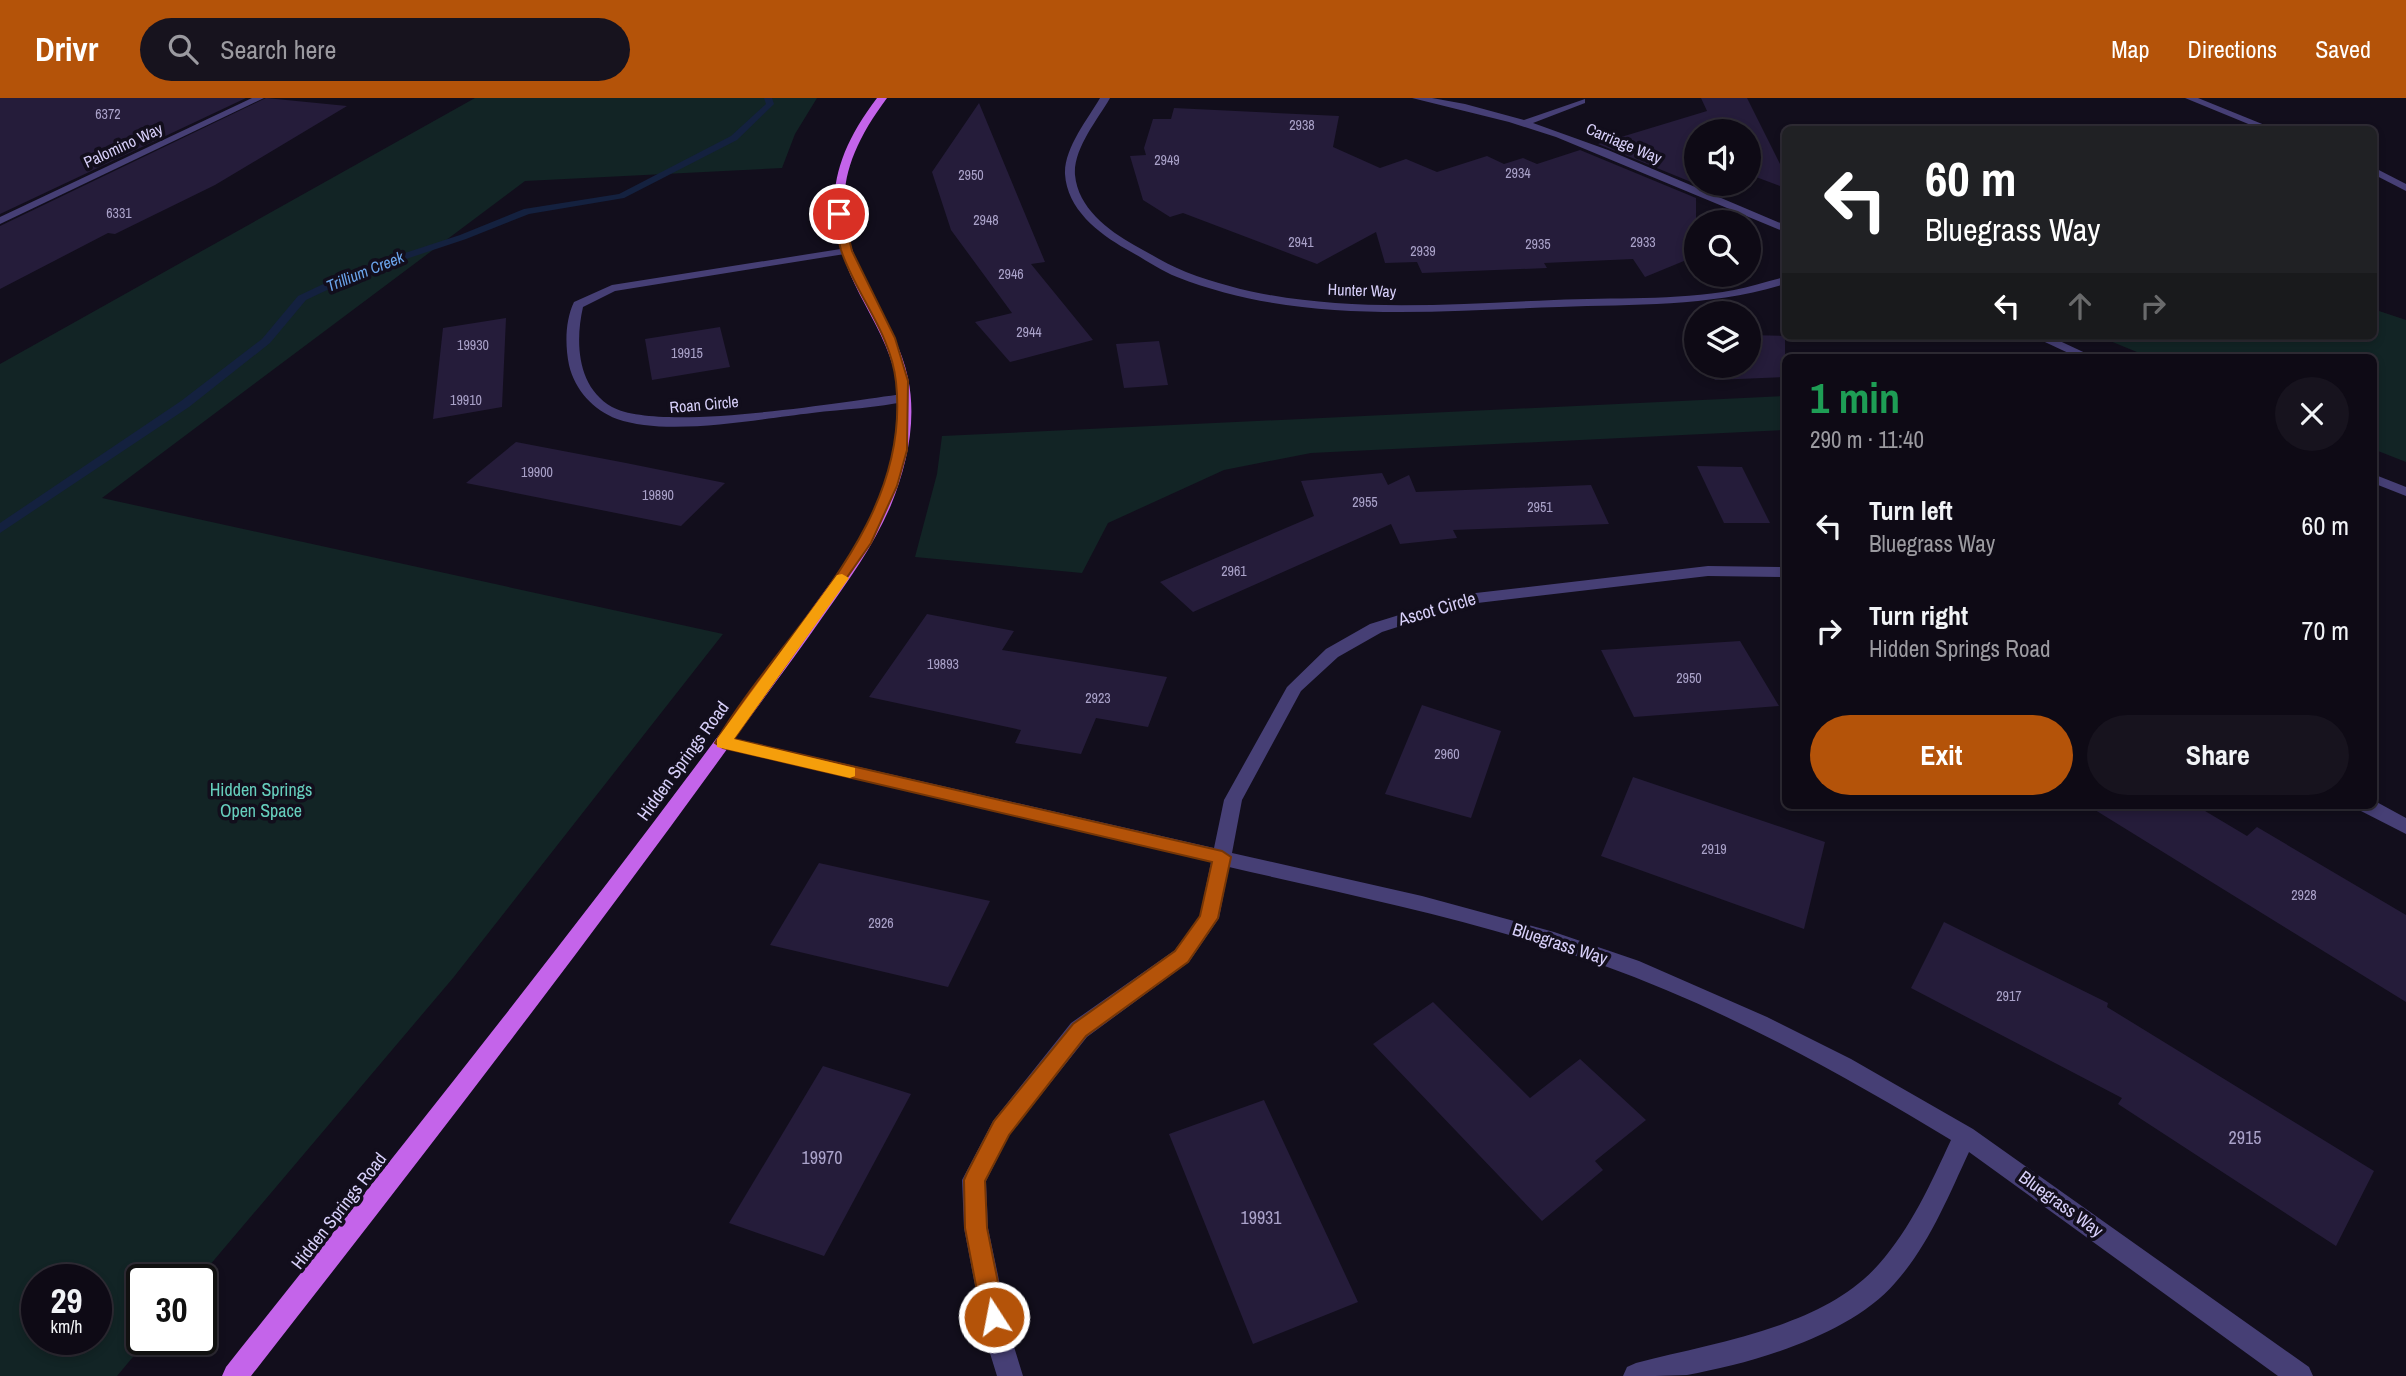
<!DOCTYPE html>
<meta charset="utf-8">
<style>
body{margin:0;font-family:"Archivo Narrow",sans-serif;background:#17131e;color:#f1f3f6;height:100vh;display:flex;flex-direction:column;font-size:26px;white-space:nowrap}
*{box-sizing:border-box;margin:0}
p{font-size:23px;color:#9b9aa0}
.icon{flex:none;width:38px;height:38px;fill:none;stroke:currentColor;stroke-width:2;stroke-linecap:round;stroke-linejoin:round}
.map{position:relative;flex:1;overflow:hidden}
.panel{position:absolute;left:1782px;top:256px;width:595px;height:455px;display:flex;flex-direction:column;background:#0e0a15;border-radius:10px;box-shadow:0 4px 10px #0003,0 0 0 2px #2e2b34}
.panel>*{flex:none}
.banner{position:absolute;left:1782px;top:28px;width:595px;height:214px;border-radius:10px;box-shadow:0 4px 10px #0003,0 0 0 2px #2e2b34;background:#202124;color:#fff;overflow:hidden}
.tools{position:absolute;left:1684px;top:21px;display:grid;gap:14px}
.tools a{display:grid;place-items:center;width:77px;height:77px;border-radius:50%;background:#0e0a15;box-shadow:0 4px 10px #0003,0 0 0 2px #2e2b34;font-size:35px}
.speed{position:absolute;left:21px;top:1166px;display:flex;gap:14px;font-size:35px;font-weight:700;text-align:center}
.speed>*{display:grid;place-content:center;width:91px;height:91px;border-radius:50%;background:#0e0a15;box-shadow:0 4px 10px #0003,0 0 0 2px #2e2b34;line-height:1}
.speed small{font-size:18px;font-weight:400}
.speed .limit{border:4px solid #111;border-radius:10px;background:#fff;color:#111}
.pin{position:absolute;display:grid;place-items:center;width:60px;height:60px;color:#fff;margin:-30px;border:4px solid #fff;border-radius:50%;box-shadow:0 2px 7px #0007}
.me{position:absolute;width:77px;margin:-38px;rotate:349deg;stroke-linejoin:round;filter:drop-shadow(0 0 5px #0008)}
.turn{display:flex;align-items:center;gap:24px;height:147px;padding:0 28px;font-size:32px}
.turn .icon{width:91px;height:91px;stroke-width:2.5}
.turn b{display:block;font-size:49px;line-height:60px}
.lanes{display:flex;align-items:center;height:66px;padding:0 28px;background:#0003;justify-content:center;gap:35px;direction:ltr}
.lanes .off{opacity:.35}
.round{display:grid;place-items:center;flex:none;width:74px;height:74px;border-radius:37px;background:#17131e}
.head{display:flex;align-items:center;justify-content:space-between;height:119px;padding:0 28px}
h1{font-size:42px;font-weight:700;line-height:52px;color:#1e9e55}
.primary-button{display:flex;gap:14px;margin-top:auto;padding:14px 28px}
.primary-button a{flex:1;height:80px;border-radius:42px;background:#b45309;color:#fff;font-size:28px;font-weight:700;line-height:80px;text-align:center}
.primary-button a+a{background:#17131e;color:#f1f3f6}
ul{padding:0;list-style:none}
li{display:flex;align-items:center;gap:21px;height:105px;padding:0 28px}
li div{flex:1}
li b{display:block;font-size:26px}
li em{font-style:normal}
header{display:flex;align-items:center;gap:42px;box-sizing:border-box;height:98px;padding:0 35px;background:#b45309;color:#fff}
header strong{font-size:33px}
nav{display:flex;gap:38px;margin-inline-start:auto;font-size:24px}
.search{width:490px;height:63px;background:#17131e;display:flex;align-items:center;gap:18px;box-sizing:border-box;padding:0 24px;border-radius:38px;color:#9b9aa0;font-size:26px}
.map>svg:first-child{display:block}
</style>
<header>
<strong>Drivr</strong>
<div class="search"><svg class="icon" aria-label="search" viewBox="0 0 24 24"><circle cx="10" cy="10" r="6"/><path d="M15 15l6 6"/></svg>Search here</div>
<nav><a>Map</a><a>Directions</a><a>Saved</a></nav>
</header>
<div class="map">
<svg width="2406" height="1278" viewBox="0 0 2406 1278">
<rect width="100%" height="100%" fill="#120e1c"/>
<g fill="#122425" fill-rule="evenodd">
<path d="M475,0H817L795,36L782,70L525,83L102,400L723,536L453,880L198,1181H142V1241H148L117,1278H0V266ZM96,1181V1241H37V1181Z"/>
<path d="M2373,211L2406,222V364L2373,351V259H2149L2098,238H2373Z"/>
<path d="M1785,298V332L1311,355L1224,372L1108,425L1082,475L915,459L937,376L942,338Z"/>
</g>
<g fill="none" stroke-linecap="round" stroke-linejoin="round">
<path fill="#14213f" fill-rule="evenodd" d="M764,0H772L774,6L737,42L624,100L529,116L466,141L361,176L306,202L270,245L189,309L0,435V425L181,303L262,241L298,198L353,172L460,137L524,111L619,96L731,38L766,6Z"/>
</g>
<g fill="#251c3a">
<path d="M0,0H246L0,116Z"/>
<path d="M266,0L347,8L215,87L115,136L108,135L0,191V128Z"/>
<path d="M1701,0H1747L1785,76V90L1748,76V33H1696V86L1598,46L1707,13Z"/>
<path d="M979,5L1045,164L1031,166L1093,242L1010,264L975,224L1012,215L951,132L932,74Z"/>
<path d="M1174,10L1339,18L1333,49L1380,70L1406,61L1437,74L1487,58L1504,66L1523,60L1537,66L1580,52L1696,100V158L1645,179L1633,161L1544,165L1547,170L1422,175L1417,164L1385,165L1376,134L1317,166L1183,115L1170,119L1143,102L1130,58L1146,57L1144,50L1153,21H1171Z"/>
<path d="M506,220L502,309L433,321L443,230Z"/>
<path d="M720,229L730,269L652,282L645,241Z"/>
<path d="M1748,237L1785,238V279L1715,282L1705,268H1748Z"/>
<path d="M1159,243L1168,287L1124,290L1116,246Z"/>
<path d="M516,344L626,365L725,385L681,428L466,385Z"/>
<path d="M1697,368L1742,369L1770,425H1724Z"/>
<path d="M1382,375L1388,387L1409,377L1416,394L1591,387L1609,426L1453,432L1457,440L1400,446L1391,426L1193,514L1160,484L1314,418L1301,383Z"/>
<path d="M927,516L1014,533L1002,552L1167,579L1148,629L1096,620L1081,656L1015,645L1021,632L869,599Z"/>
<path d="M1740,543L1779,608L1634,619L1601,552Z"/>
<path d="M1422,607L1501,633L1471,720L1385,696Z"/>
<path d="M1633,679L1825,744L1804,831L1601,758Z"/>
<path d="M2087,707H2195L2247,738L2257,729L2406,817V904Z"/>
<path d="M819,765L990,803L948,889L770,847Z"/>
<path d="M1944,824L2108,905L2107,909L2374,1073L2336,1148L2118,1006L2122,1000L1911,890Z"/>
<path d="M1433,904L1530,1000L1580,961L1646,1022L1595,1063L1603,1072L1542,1123L1373,946Z"/>
<path d="M823,968L911,996L824,1158L729,1125Z"/>
<path d="M1264,1002L1358,1204L1253,1246L1169,1036Z"/>
</g>
<g fill="none" stroke-linecap="round" stroke-linejoin="round">
<g fill="#463f75" fill-rule="evenodd">
<path d="M252,0H264L0,126V119Z"/>
<path d="M1100,0H1110C1098,21 1073,51 1075,77C1078,110 1108,132 1134,147C1151,156 1168,167 1186,174C1303,219 1431,207 1554,202C1614,199 1674,203 1734,192C1751,189 1768,183 1785,179V186C1711,209 1636,206 1559,209C1431,213 1299,227 1177,179C1159,172 1143,160 1126,151C1098,135 1067,111 1065,76C1064,50 1088,21 1100,0Z"/>
<path d="M1412,0H1432L1465,6L1524,22L1585,1V5L1533,25L1608,52L1785,127V134L1556,39L1509,24Z"/>
<path d="M2185,0H2198L2277,32H2263Z"/>
<path d="M2373,69L2406,86V93L2373,76Z"/>
<path d="M847,150L853,153L851,155L615,193L583,209C575,244 577,289 612,309C660,335 842,304 903,296L910,300L908,303C877,310 844,311 812,315C758,321 668,339 617,321C593,312 575,292 569,267C565,247 565,223 574,204L612,187Z"/>
<path d="M2032,238H2049L2094,259H2077Z"/>
<path d="M2373,376L2406,389V398L2373,385Z"/>
<path d="M1708,468L1785,469V479L1708,478L1469,506L1382,534L1338,559L1301,593L1242,702L1232,755L1422,798L1554,834L1639,863L1767,919L1851,961L1973,1031L2309,1269L2313,1278H2278L1969,1054C1948,1099 1929,1147 1895,1185C1850,1237 1754,1265 1687,1277C1667,1278 1644,1278 1623,1278L1627,1269L1636,1265C1715,1244 1823,1230 1879,1166C1911,1130 1931,1085 1951,1042C1840,975 1725,911 1602,867C1482,823 1354,798 1229,769L1219,820L1189,864L1087,939L1009,1037L986,1083L988,1130L1011,1239L1023,1278H997L985,1239L964,1130L962,1082L993,1023L1071,925L1175,852L1200,818L1211,764L723,650L714,644L717,640L723,638L1214,750L1224,702L1287,589L1326,551L1370,526L1467,496Z"/>
<path d="M2373,702L2406,720V736L2359,712L2357,707H2373Z"/>
</g>
<path fill="#c464ea" fill-rule="evenodd" d="M877,0H887C835,70 831,119 872,197C886,224 902,250 908,280C917,323 907,367 891,407C874,447 849,482 824,517C789,567 752,616 717,665C566,873 409,1076 251,1278H222L226,1269C387,1067 549,865 704,657C739,610 774,564 808,516C833,481 860,447 876,407C893,367 903,323 896,281C890,250 874,224 860,197C821,121 826,67 877,0Z"/>
</g>
<path fill="#b45309" stroke="#753606" stroke-width="2" d="M839,113L843,116L852,153L895,240L908,283L907,352L897,388L871,445L734,641L1222,753L1231,759L1218,820L1188,864L1086,938L1009,1037L985,1083L987,1130L1005,1219L1002,1227L994,1230L986,1227L982,1219L965,1130L964,1082L967,1075L994,1023L1073,926L1175,853L1200,818L1212,764L723,650L715,645C783,531 912,430 896,284C891,235 856,197 841,152C838,141 836,128 834,116Z"/>
<path fill="#f59e0b" d="M842,476L849,480L734,641L855,670V678L850,680L717,649V641L837,477Z"/>
<g text-anchor="middle" stroke-width="7" stroke-linejoin="round" paint-order="stroke">
<g font-size="14" fill="#aaa2c9">
<text x="108" y="21">6372</text>
<text x="1302" y="32">2938</text>
<text x="1167" y="67">2949</text>
<text x="1518" y="80">2934</text>
<text x="971" y="82">2950</text>
<text x="119" y="120">6331</text>
<text x="986" y="127">2948</text>
<text x="1301" y="149">2941</text>
<text x="1643" y="149">2933</text>
<text x="1538" y="151">2935</text>
<text x="1423" y="158">2939</text>
<text x="1011" y="181">2946</text>
<text x="1029" y="239">2944</text>
<text x="473" y="252">19930</text>
<text x="687" y="260">19915</text>
<text x="466" y="307">19910</text>
<text x="537" y="379">19900</text>
<text x="658" y="402">19890</text>
<text x="1365" y="409">2955</text>
<text x="1540" y="414">2951</text>
<text x="1234" y="478">2961</text>
<text x="943" y="571">19893</text>
<text x="1689" y="585">2950</text>
<text x="1098" y="605">2923</text>
<text x="1447" y="661">2960</text>
<text x="1714" y="756">2919</text>
<text x="2304" y="802">2928</text>
<text x="881" y="830">2926</text>
<text x="2009" y="903">2917</text>
</g>
<g font-size="16" fill="#d7cff9" stroke="#120e1c">
<text transform="translate(1624 45) rotate(23)" y="6">Carriage Way</text>
<text transform="translate(123 47) rotate(-25)" y="6">Palomino Way</text>
<text transform="translate(1362 192) rotate(2)" y="6">Hunter Way</text>
<text transform="translate(704 306) rotate(-5)" y="6">Roan Circle</text>
</g>
<g font-size="16" font-style="italic" fill="#6ba4eb" stroke="#120e1c">
<text transform="translate(365 173) rotate(-22)" y="6">Trillium Creek</text>
</g>
<g font-size="18" fill="#d7cff9" stroke="#120e1c">
<text transform="translate(1437 511) rotate(-16)" y="6">Ascot Circle</text>
<text transform="translate(683 663) rotate(-54)" y="6">Hidden Springs Road</text>
<text transform="translate(1560 846) rotate(18)" y="6">Bluegrass Way</text>
<text transform="translate(2061 1106) rotate(36)" y="6">Bluegrass Way</text>
<text transform="translate(339 1113) rotate(-52)" y="6">Hidden Springs Road</text>
</g>
<g font-size="18" fill="#66cebd" stroke="#120e1c">
<text x="261" y="698">Hidden Springs<tspan x="261" dy="21">Open Space</tspan></text>
</g>
<g font-size="18" fill="#aaa2c9">
<text x="2245" y="1046">2915</text>
<text x="822" y="1066">19970</text>
<text x="1261" y="1126">19931</text>
</g>
</g>
</svg>
<div class="tools">
<a><svg class="icon" aria-label="sound" viewBox="0 0 24 24"><path d="M4 9h4l5-4v14l-5-4H4zM17 9q2 3 0 6"/></svg></a>
<a><svg class="icon" aria-label="search" viewBox="0 0 24 24"><circle cx="10" cy="10" r="6"/><path d="M15 15l6 6"/></svg></a>
<a><svg class="icon" aria-label="layers" viewBox="0 0 24 24"><path d="M12 4l9 5-9 5-9-5zM3 14l9 5 9-5"/></svg></a>
</div>
<div class="speed"><div>29<small>km/h</small></div><div class="limit">30</div></div>
<div class="pin" style="left:839px;top:116px;background:#d93025"><svg class="icon" aria-label="arrive" viewBox="0 0 24 24"><path d="M6 21V4h12l-3 4 3 4H6"/></svg></div>
<svg class="me" style="left:994px;top:1219px" viewBox="-20 -20 40 40"><circle r="17" fill="#b45309" stroke="#fff" stroke-width="3"/><path d="M0-11L8 9 0 5-8 9z" fill="#fff"/></svg>
<div class="banner">
<div class="turn"><svg class="icon" aria-label="left" viewBox="0 0 24 24"><path d="M17 20v-9H6M10 6l-5 5 5 5"/></svg><div><b>60 m</b>Bluegrass Way</div></div>
<div class="lanes"><svg class="icon" aria-label="left" viewBox="0 0 24 24"><path d="M17 20v-9H6M10 6l-5 5 5 5"/></svg><svg class="icon off" aria-label="ahead" viewBox="0 0 24 24"><path d="M12 20V5M6 11l6-6 6 6"/></svg><svg class="icon off" aria-label="right" viewBox="0 0 24 24"><path d="M7 20v-9h11M14 6l5 5-5 5"/></svg></div>
</div>
<section class="panel">
<div class="head"><div><h1>1 min</h1><p>290 m · 11:40</p></div><a class="round"><svg class="icon" aria-label="close" viewBox="0 0 24 24"><path d="M6 6l12 12M18 6L6 18"/></svg></a></div>
<ul>
<li><svg class="icon" aria-label="left" viewBox="0 0 24 24"><path d="M17 20v-9H6M10 6l-5 5 5 5"/></svg><div><b>Turn left</b><p>Bluegrass Way</p></div><em>60 m</em></li>
<li><svg class="icon" aria-label="right" viewBox="0 0 24 24"><path d="M7 20v-9h11M14 6l5 5-5 5"/></svg><div><b>Turn right</b><p>Hidden Springs Road</p></div><em>70 m</em></li>
</ul>
<div class="primary-button"><a>Exit</a><a>Share</a></div>
</section>
</div>
